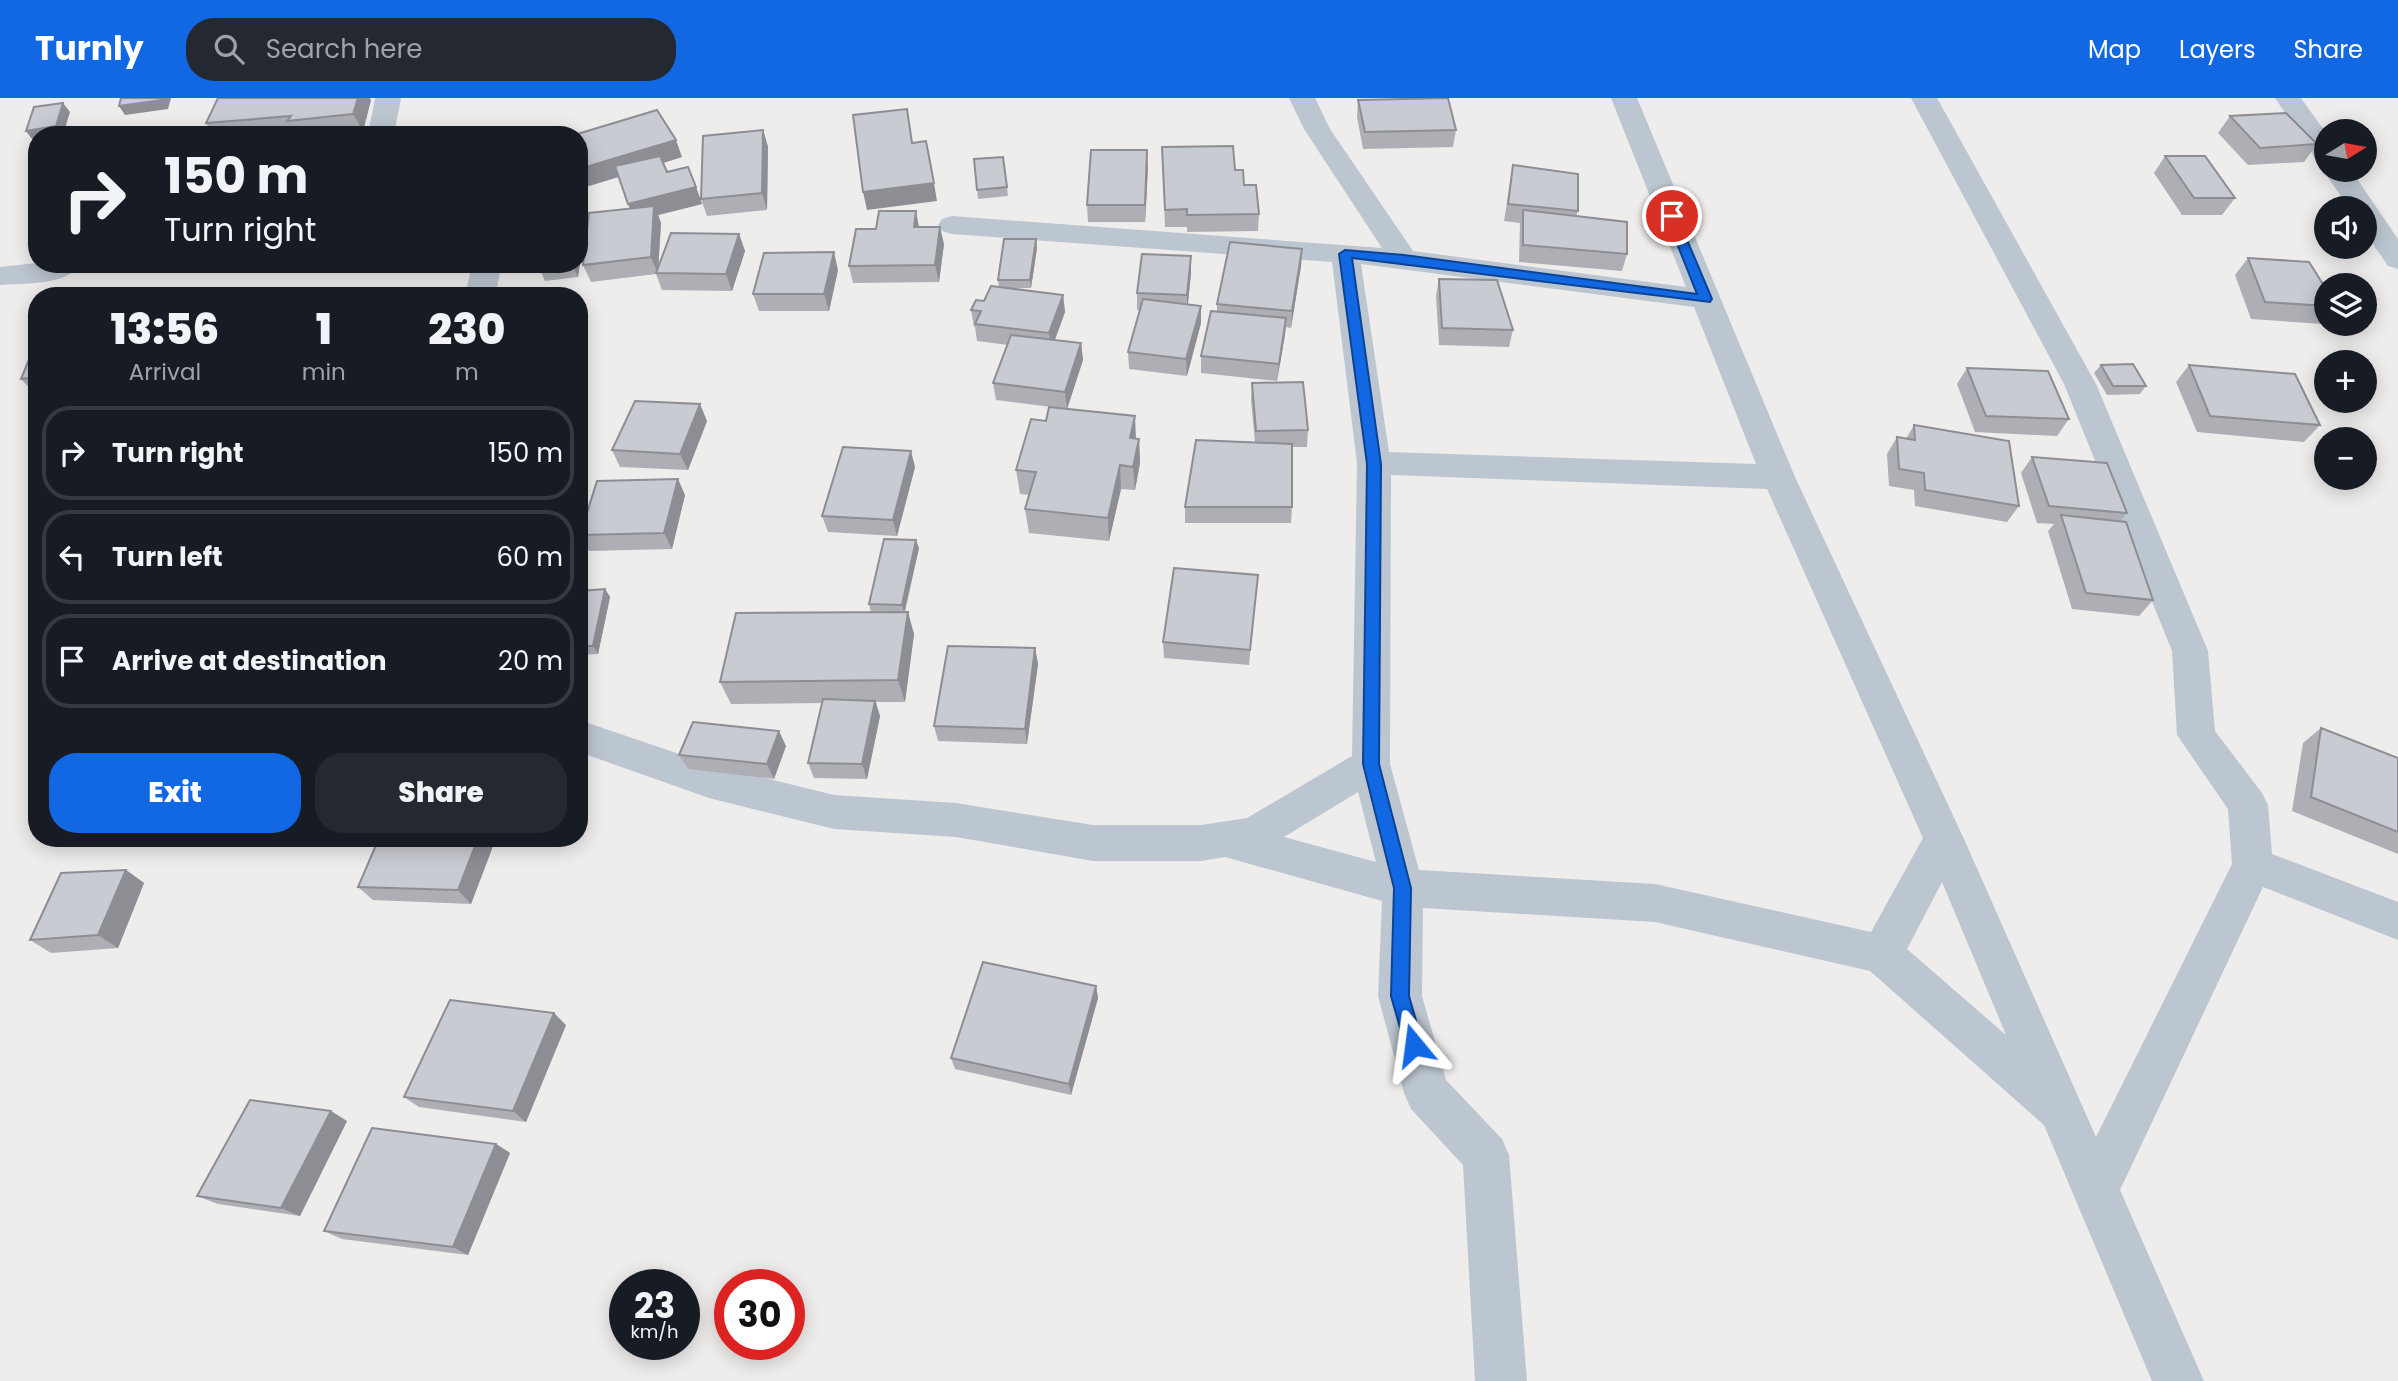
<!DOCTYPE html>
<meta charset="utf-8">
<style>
body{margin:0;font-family:Poppins,sans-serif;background:#242831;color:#f1f3f6;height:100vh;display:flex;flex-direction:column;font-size:26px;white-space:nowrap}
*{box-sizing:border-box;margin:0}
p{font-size:23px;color:#9ea1a6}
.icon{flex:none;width:38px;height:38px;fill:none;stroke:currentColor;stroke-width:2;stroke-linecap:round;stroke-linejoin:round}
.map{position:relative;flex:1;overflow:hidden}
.side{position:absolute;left:28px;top:189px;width:560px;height:560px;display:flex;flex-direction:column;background:#171b24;border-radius:28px;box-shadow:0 4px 18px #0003}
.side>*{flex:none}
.hud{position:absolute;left:28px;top:28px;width:560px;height:147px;border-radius:28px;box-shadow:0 4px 18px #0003;background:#171b24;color:#f1f3f6;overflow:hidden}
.needle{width:46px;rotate:79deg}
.buttons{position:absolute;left:2314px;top:21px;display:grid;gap:14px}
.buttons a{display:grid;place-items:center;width:63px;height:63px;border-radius:50%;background:#171b24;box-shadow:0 4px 18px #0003;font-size:35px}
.speed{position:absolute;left:609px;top:1171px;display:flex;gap:14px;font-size:35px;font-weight:700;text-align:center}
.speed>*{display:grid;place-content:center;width:91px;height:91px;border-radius:50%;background:#171b24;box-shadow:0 4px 18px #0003;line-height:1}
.speed small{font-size:18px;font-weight:400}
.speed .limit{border:10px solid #d22;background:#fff;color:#111}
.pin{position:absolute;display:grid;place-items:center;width:60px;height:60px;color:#fff;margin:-30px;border:4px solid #fff;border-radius:50%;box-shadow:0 2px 7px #0007}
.me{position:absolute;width:77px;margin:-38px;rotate:344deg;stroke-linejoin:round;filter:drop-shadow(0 0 5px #0008)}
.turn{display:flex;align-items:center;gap:24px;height:147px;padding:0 21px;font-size:32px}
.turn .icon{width:91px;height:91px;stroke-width:2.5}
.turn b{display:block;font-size:49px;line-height:60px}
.eta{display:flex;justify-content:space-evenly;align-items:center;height:119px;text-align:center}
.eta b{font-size:42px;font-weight:800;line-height:49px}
.action{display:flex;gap:14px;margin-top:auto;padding:14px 21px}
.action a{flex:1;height:80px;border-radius:28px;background:#1267e3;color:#fff;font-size:28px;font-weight:800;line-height:80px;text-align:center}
.action a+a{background:#242831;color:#f1f3f6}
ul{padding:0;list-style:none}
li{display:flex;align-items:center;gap:21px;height:94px;margin:0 14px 10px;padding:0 7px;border:4px solid #363941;border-radius:28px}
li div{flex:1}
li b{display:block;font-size:26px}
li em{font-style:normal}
header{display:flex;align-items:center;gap:42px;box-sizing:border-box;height:98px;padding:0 35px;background:#1267e3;color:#fff}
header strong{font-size:33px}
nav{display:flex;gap:38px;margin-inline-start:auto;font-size:24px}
.search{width:490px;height:63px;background:#242831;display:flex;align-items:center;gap:18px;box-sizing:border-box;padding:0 24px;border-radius:28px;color:#9ea1a6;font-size:26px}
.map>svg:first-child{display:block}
</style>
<header>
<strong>Turnly</strong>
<div class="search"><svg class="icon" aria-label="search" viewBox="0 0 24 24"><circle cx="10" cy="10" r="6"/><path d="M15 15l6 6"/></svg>Search here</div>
<nav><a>Map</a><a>Layers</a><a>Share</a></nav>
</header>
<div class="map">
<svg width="2398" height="1283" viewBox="0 0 2398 1283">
<rect width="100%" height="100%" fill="#efecec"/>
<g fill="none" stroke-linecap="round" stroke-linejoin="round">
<g fill="#bcc6d0" fill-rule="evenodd">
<path d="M375,0H401L394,37H368Z"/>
<path d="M1289,0H1315L1330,31L1413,153L1686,189L1611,0H1637L1795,379L1964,741L2096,1039L2232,766L2228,711L2177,637L2172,553L2064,286L1911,0H1937L2096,286L2208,553L2215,633L2262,695L2268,707L2272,756L2398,804V842L2263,789L2120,1092L2204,1283H2152L2044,1027L1870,873L1655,824L1423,810L1422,898L1446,982L1502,1041L1509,1057L1527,1283H1475L1463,1067L1411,1011L1404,995L1378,898L1382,803L1225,759L1201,763H1093L956,739L834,731L709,700L579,654V622L709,666L834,697L956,705L1093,727H1201L1247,720L1352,658L1357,365L1332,164L952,136L942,133L938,127L942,121L952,118L1382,150L1304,31ZM1361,166L1694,209L1756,366L1389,354ZM1391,377L1767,391L1923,740L1871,834L1655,786L1419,772L1390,666ZM1358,694L1376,764L1284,739ZM1942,784L2006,937L1907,851Z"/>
<path d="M2275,0H2301L2326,35V63L2316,61Z"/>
<path d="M2326,68V72H2351L2398,141V171L2388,168L2364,133V110H2349L2323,72Z"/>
<path d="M37,165V166H81C67,188 23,185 0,187V169Z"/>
<path d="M472,166H502L497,189L499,198H469L467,189Z"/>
</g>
</g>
<g fill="#adafb5">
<path d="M371,2L363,33L331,37H295L294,35L279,37H214L206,25Z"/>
<path d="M1358,2L1456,32L1453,49L1363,51L1357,19Z"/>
<path d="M2230,18L2317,46L2304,64L2248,67L2218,35Z"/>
<path d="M763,32L768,49L767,112L707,118L701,101Z"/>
<path d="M579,37L682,59L663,65L667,74L696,89L702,106L658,117L661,125L658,168L739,136L745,153L732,193L662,192L656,176L591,184L583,167L630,110L619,79L579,91Z"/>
<path d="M1162,49L1235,72L1259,116L1258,133L1187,134V129H1165Z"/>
<path d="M2165,58L2235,100L2222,117H2182L2154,75Z"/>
<path d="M1003,59L1008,98L978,101L974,61Z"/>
<path d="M1513,67L1578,113L1576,118L1627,156L1622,173L1519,164L1520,125L1504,123Z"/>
<path d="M1148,69L1145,124H1088L1087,107Z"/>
<path d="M916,113L919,129L944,146L939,184L853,185L849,168L876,131Z"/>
<path d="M1036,141L1037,150L1031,190H1010L1063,197L1065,214L1055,242L1081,245L1083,262L1067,311L996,302L993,285L1008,247L977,243L975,229H974L971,212L984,203L999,189L998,182Z"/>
<path d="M582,151L578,179L545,183L541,174Z"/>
<path d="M1302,151L1301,168L1291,230L1286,229L1277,283L1201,275V258L1217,213V206Z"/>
<path d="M1191,158V175L1188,206L1201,208V225L1187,278L1129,271L1128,254L1140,212H1137V195Z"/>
<path d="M2248,160L2326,191V222L2322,226L2251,221L2235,177Z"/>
<path d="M838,172L829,213H759L753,196Z"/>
<path d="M1439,181L1513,232L1509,249L1439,247L1436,198Z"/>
<path d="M37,242V298L21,281Z"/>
<path d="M2101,267L2146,288L2140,296L2107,297L2094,275Z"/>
<path d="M2189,267L2320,327L2304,344L2197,334L2176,284Z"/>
<path d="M1967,270L2069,321L2057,338L1975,334L1957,286Z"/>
<path d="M1252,285L1308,332L1307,349H1292V409L1291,425H1185V409L1255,345L1251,302Z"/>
<path d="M707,323L688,372L620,369L612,352Z"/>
<path d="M1914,327L2019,408L2007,424L1915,408L1914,392L1889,388L1887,356L1897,339L1906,341Z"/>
<path d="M1136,341H1139L1140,365L1135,392L1121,391L1109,443L1029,435L1025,411L1029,397L1020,396L1016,372Z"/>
<path d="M2032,359L2127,415L2120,423L2153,502L2139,518L2072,511L2048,433L2054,426L2037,425L2021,375Z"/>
<path d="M915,369L897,438L828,434L822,418Z"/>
<path d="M685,397L672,451L589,453L580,437Z"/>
<path d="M919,450L905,514L914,536L905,604H876L880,618L867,681L814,680L808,665L822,605L731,606L720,584L871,514L869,506Z"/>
<path d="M1258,477L1249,567L1164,560L1163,544Z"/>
<path d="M605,491L610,499L598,556L579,557V493Z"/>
<path d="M1035,550L1038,566L1027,646L938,643L934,628Z"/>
<path d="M2321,630L2398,660V756L2292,713L2303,645Z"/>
<path d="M786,648L774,681L688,671L679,657Z"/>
<path d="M379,740H496L471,806L373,802L358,789Z"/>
<path d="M126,772L144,785L118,850L51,855L30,842Z"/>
<path d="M1096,888L1098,900L1071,997L955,971L951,960Z"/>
<path d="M566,927L526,1024L419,1009L404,999Z"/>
<path d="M347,1023L300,1118L218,1106L197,1098Z"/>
<path d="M496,1046L510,1055L468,1157L342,1141L324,1133Z"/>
</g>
<g fill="#8d8e93">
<path d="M162,0H171L168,11L125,17L119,8Z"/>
<path d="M358,0H370L371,2L363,33L353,16Z"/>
<path d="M63,5L70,14L63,37H37V41H32L26,33Z"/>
<path d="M763,32L768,49L767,112L762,95Z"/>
<path d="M676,42L682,59L579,91V71Z"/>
<path d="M1147,52L1148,69L1145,124V107Z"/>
<path d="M934,85L937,103L867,112L863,94Z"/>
<path d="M696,89L702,106L658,117L661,125L658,176L628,106Z"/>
<path d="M916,113L919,130L914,129Z"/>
<path d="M940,129L944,146L939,184L935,167Z"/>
<path d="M739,136L745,153L732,193L726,176Z"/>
<path d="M1036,141L1037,150L1031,190L1030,182Z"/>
<path d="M579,146L582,151L578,179L574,170L575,166H579Z"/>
<path d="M1302,151L1301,168L1291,230L1292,213Z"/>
<path d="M834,154L838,172L829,213L824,196Z"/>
<path d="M1191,158V175L1187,214V197Z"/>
<path d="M1063,197L1065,214L1051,252L1049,235Z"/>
<path d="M1201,208V225L1187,278L1186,261Z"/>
<path d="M1286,220L1285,237L1277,283L1279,266Z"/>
<path d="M1081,245L1083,262L1067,311L1065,294Z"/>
<path d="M700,306L707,323L688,372L680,356Z"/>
<path d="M1135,318L1136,342L1130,340Z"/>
<path d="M1139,341L1140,365L1135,392L1133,369Z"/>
<path d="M911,353L915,369L897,438L893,422Z"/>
<path d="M1120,367L1121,391L1109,443L1108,420Z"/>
<path d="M678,381L685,397L672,451L664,435Z"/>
<path d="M916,442L919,450L904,515L902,507Z"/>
<path d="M605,491L610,499L598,556L593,548Z"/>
<path d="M908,514L914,536L905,604L898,582Z"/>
<path d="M1035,550L1038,566L1027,646L1025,631Z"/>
<path d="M875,603L880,618L867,681L862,666Z"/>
<path d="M779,633L786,648L774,681L767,666Z"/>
<path d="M478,740H496L471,806L458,792Z"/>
<path d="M126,772L144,785L118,850L98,837Z"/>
<path d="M1096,888L1098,900L1071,997L1069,986Z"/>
<path d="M554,915L566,927L526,1024L513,1013Z"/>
<path d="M331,1013L347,1023L300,1118L281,1110Z"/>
<path d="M496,1046L510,1055L468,1157L453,1149Z"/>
</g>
<g fill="#c9cbd2" stroke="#8d8e93" stroke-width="2">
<path d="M121,0H162V2L119,8Z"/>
<path d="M218,0H358L353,16L287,23L291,18L206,25Z"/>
<path d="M1448,0L1456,32L1365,34L1358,2Z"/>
<path d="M63,5L56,28L26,33L34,9Z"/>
<path d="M907,11L912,45L926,43L934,85L863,94L853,17Z"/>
<path d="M657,12L676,42L579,71V37H574Z"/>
<path d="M2286,15L2317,46L2260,50L2230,18Z"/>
<path d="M763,32L762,95L701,101L703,38Z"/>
<path d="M1233,48L1235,72H1243L1244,87H1256L1259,116L1187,117V111L1165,112L1162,49Z"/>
<path d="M1091,52H1147L1145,107H1087Z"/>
<path d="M660,58L667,74L688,69L696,89L628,106L615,68Z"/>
<path d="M2165,58H2205L2235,100H2194Z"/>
<path d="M1003,59L1007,89L977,92L974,61Z"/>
<path d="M1513,67L1578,76V113L1508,106Z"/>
<path d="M654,108L651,159L583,167L589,115Z"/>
<path d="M1523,112L1627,124V156L1523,147Z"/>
<path d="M879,113H916L914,129H940L935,167L849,168L856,131H876Z"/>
<path d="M671,135L739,136L726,176L656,175Z"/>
<path d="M1004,141H1036L1030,182H998Z"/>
<path d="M1230,144L1302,151L1292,213L1217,206Z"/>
<path d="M834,154L824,196H753L764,155Z"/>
<path d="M1142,156L1191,158L1187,197L1137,195Z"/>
<path d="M2248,160L2309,164L2326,191V208L2265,204Z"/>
<path d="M542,166H575L574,170L541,174Z"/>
<path d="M1439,181L1497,182L1513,232L1442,230Z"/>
<path d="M991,188L1063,197L1049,235L975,226L981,213L971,212L976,202L984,203Z"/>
<path d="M1143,201L1201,208L1186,261L1128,254Z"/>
<path d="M1211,213L1286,220L1279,266L1201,258Z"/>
<path d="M1011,237L1081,245L1065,294L993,285Z"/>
<path d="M37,242V279L21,281Z"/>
<path d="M2133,266L2146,288H2113L2101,267Z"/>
<path d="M2189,267L2295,276L2320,327L2210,318Z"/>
<path d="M1967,270L2048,273L2069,321L1986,318Z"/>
<path d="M1303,284L1308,332L1256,333L1252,285Z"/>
<path d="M635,303L700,306L680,356L612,352Z"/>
<path d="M1049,309L1135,318L1130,340L1139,341L1133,369L1120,367L1108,420L1025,411L1036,374L1016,372L1031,321L1046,323Z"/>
<path d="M1914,327L2009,343L2019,408L1925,392L1924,375L1899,371L1897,339L1915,342Z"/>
<path d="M1196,342L1292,346V409H1185Z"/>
<path d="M843,349L911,353L893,422L822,418Z"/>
<path d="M2032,359L2107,365L2127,415L2049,408Z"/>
<path d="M678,381L664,435L580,437L597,383Z"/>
<path d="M2061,417L2126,424L2153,502L2086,495Z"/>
<path d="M884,441L916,442L902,507L869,506Z"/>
<path d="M1174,470L1258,477L1250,552L1163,544Z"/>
<path d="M605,491L593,548H579V493Z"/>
<path d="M908,514L898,582L720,584L736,515Z"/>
<path d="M948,548L1035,550L1025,631L934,628Z"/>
<path d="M823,601L875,603L862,666L808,665Z"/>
<path d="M693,624L779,633L767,666L679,657Z"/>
<path d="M2321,630L2398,660V734L2311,699Z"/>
<path d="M379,740H478L458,792L358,789Z"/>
<path d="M126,772L98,837L30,842L61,775Z"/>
<path d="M983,864L1096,888L1069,986L951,960Z"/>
<path d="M450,902L554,915L513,1013L404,999Z"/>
<path d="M250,1002L331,1013L281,1110L197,1098Z"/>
<path d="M372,1030L496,1046L453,1149L324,1133Z"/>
</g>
<path fill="#1267e3" stroke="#0c4394" stroke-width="2" d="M1672,114L1677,118L1712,201L1710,204L1352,160L1381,366L1379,666L1411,790L1409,898L1423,947L1420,953L1414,955L1407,953L1405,947L1391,898L1394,790L1363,666L1367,366L1339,156L1345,152L1404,157L1697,196L1666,118Z"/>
</svg>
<div class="buttons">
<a><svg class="needle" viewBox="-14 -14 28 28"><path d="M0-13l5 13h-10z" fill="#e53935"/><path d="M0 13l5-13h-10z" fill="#9ea1a6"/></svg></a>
<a><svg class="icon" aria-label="sound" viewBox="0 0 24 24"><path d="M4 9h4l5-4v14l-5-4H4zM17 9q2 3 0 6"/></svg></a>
<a><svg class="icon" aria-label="layers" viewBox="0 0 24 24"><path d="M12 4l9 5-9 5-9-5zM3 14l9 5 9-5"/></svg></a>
<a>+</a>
<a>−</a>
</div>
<div class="speed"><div>23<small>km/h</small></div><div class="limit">30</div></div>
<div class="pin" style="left:1672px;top:118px;background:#d93025"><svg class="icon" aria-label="arrive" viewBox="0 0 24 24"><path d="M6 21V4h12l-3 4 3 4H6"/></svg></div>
<svg class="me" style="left:1414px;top:947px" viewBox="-20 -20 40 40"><path d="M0-17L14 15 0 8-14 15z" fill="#1267e3" stroke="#fff" stroke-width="4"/></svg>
<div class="hud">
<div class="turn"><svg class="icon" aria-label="right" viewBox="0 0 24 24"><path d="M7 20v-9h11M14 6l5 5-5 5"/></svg><div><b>150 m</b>Turn right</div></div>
</div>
<section class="side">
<div class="eta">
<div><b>13:56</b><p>Arrival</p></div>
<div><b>1</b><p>min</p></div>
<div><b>230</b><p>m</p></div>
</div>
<ul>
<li><svg class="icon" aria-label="right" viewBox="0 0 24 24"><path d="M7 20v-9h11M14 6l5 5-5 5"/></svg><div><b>Turn right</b></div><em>150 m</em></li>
<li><svg class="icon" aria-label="left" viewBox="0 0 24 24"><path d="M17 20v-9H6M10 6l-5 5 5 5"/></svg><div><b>Turn left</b></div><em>60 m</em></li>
<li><svg class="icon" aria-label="arrive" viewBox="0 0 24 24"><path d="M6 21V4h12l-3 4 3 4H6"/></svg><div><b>Arrive at destination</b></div><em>20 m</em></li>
</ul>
<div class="action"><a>Exit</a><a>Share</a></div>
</section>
</div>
